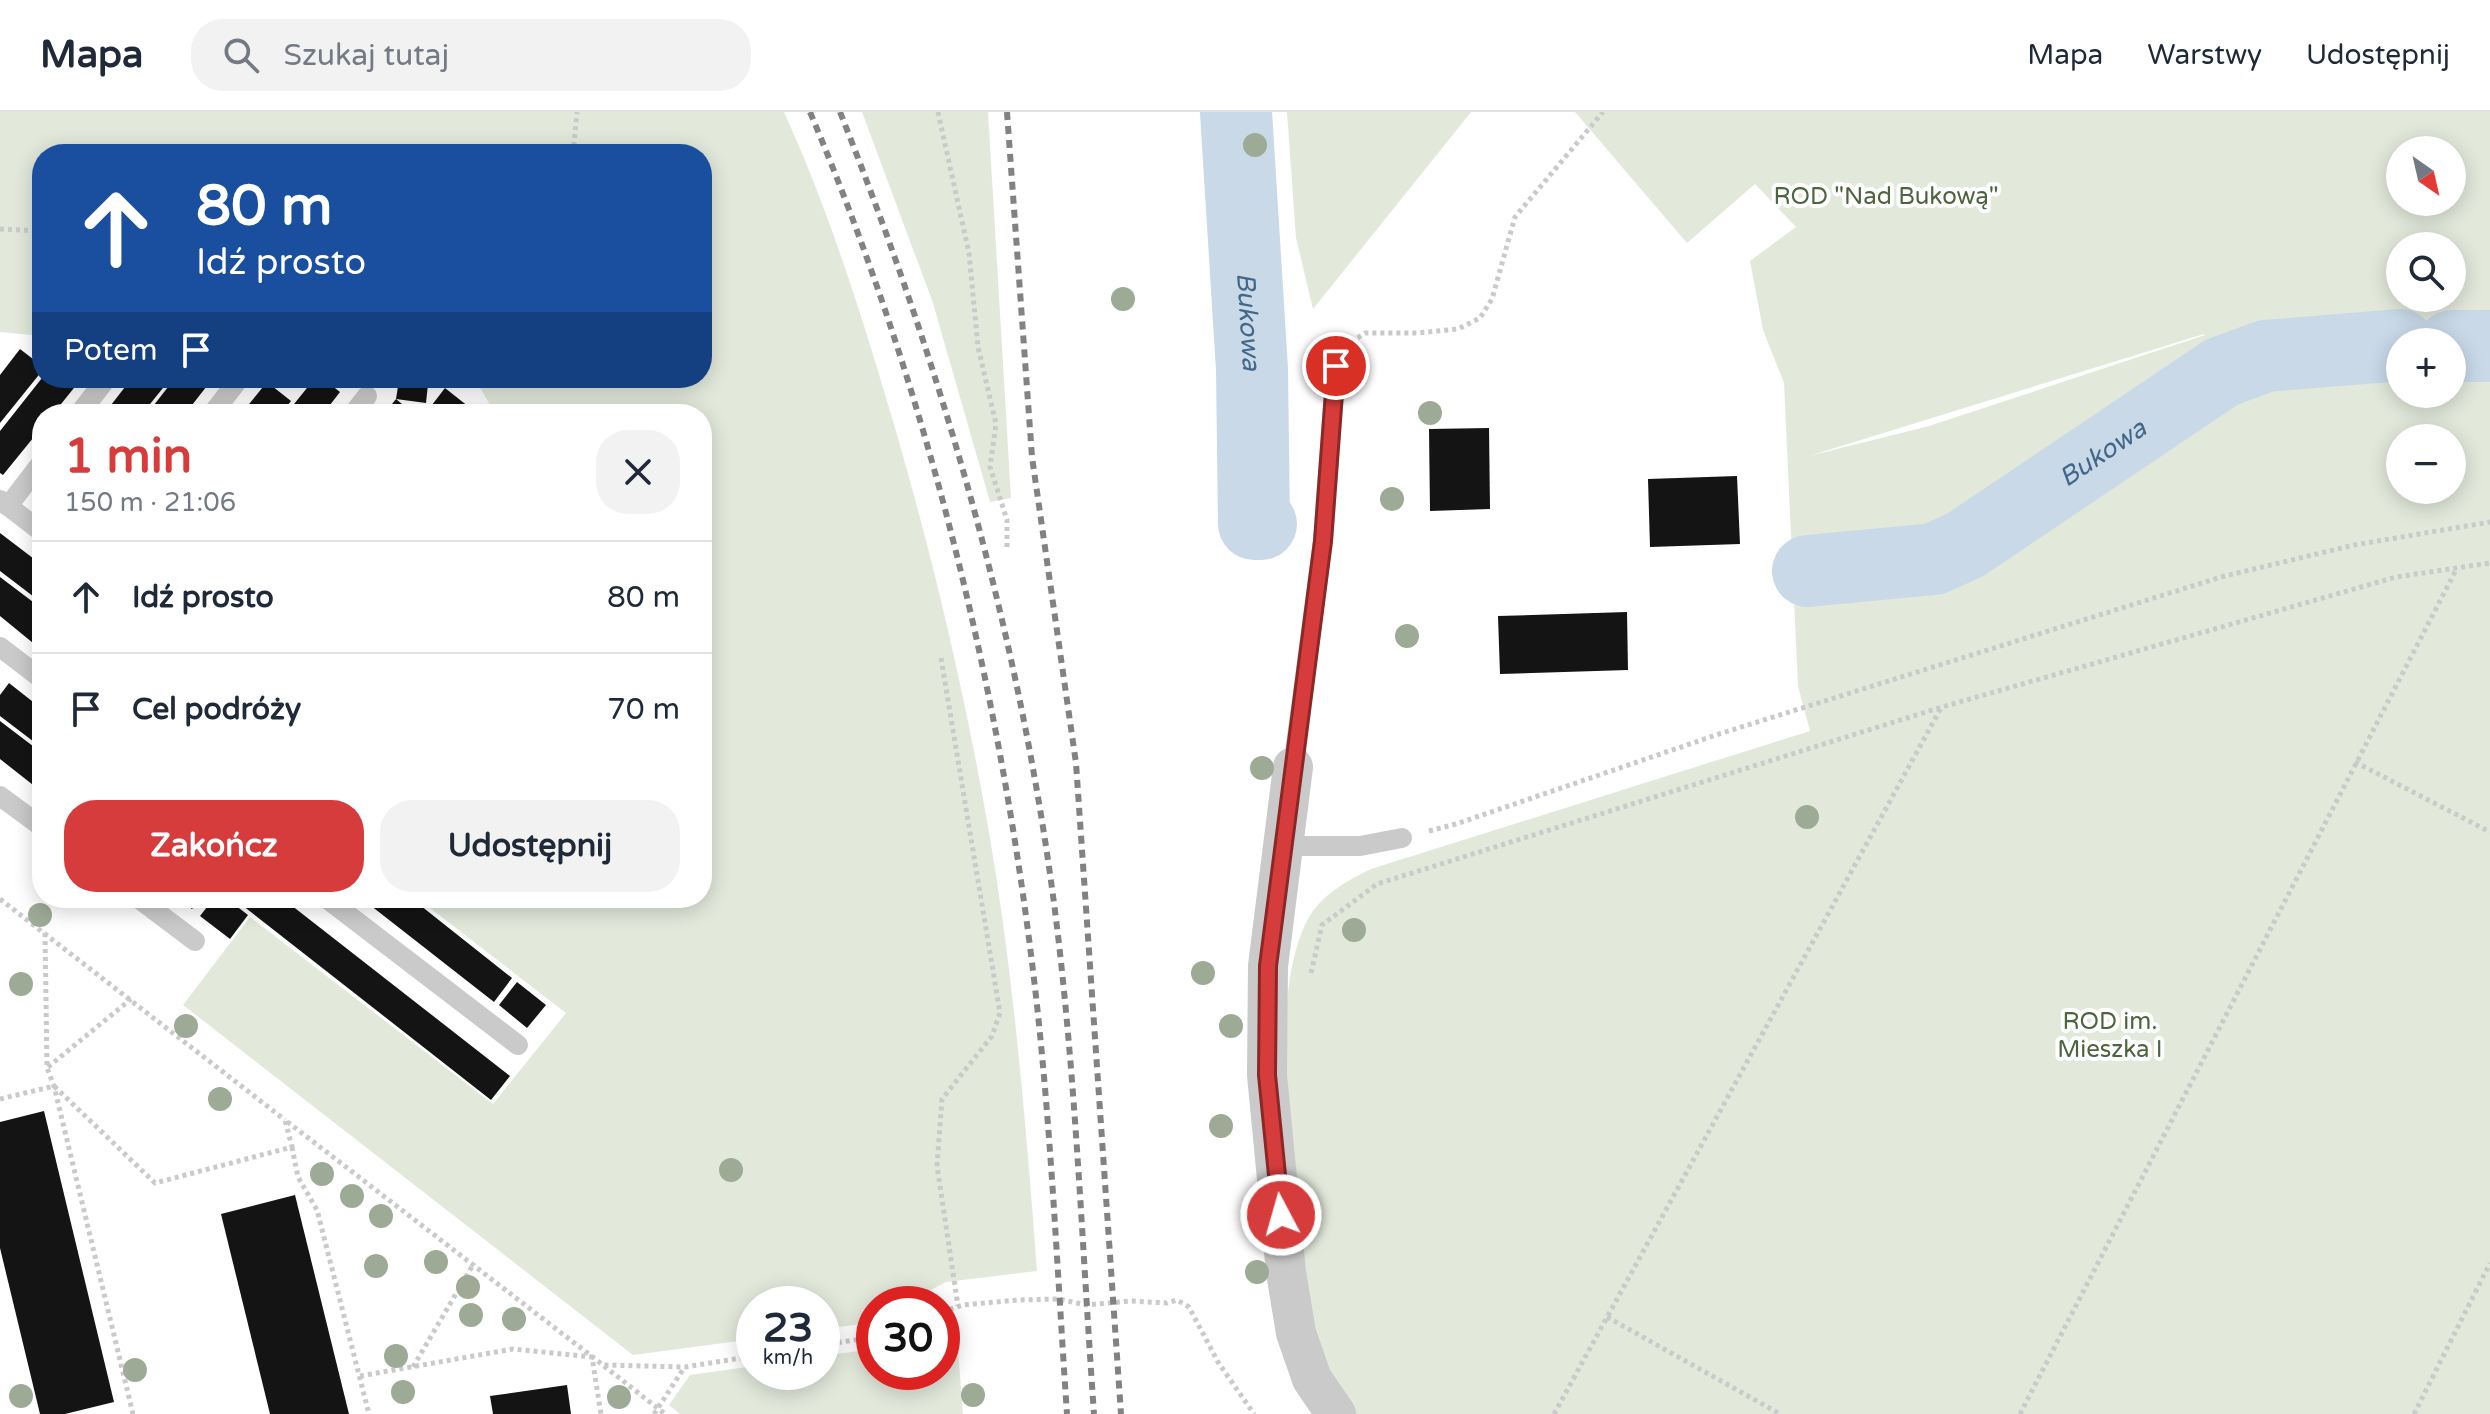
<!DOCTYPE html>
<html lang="pl">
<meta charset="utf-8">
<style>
body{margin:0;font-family:"Varela Round",sans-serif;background:#f2f2f3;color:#1f2937;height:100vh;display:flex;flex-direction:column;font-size:30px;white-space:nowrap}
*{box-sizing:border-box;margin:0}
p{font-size:26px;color:#747a83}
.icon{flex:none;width:44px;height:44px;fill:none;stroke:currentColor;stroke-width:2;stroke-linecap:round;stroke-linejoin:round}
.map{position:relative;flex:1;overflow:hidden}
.drawer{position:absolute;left:32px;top:292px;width:680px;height:504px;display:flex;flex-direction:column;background:#fff;border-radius:32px;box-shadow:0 4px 20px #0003}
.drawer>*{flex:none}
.top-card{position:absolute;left:32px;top:32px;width:680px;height:244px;border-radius:32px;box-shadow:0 4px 20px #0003;background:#1a4fa0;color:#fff;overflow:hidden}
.needle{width:52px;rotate:146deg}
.controls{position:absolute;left:2386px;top:24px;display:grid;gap:16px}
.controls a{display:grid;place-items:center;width:80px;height:80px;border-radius:50%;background:#fff;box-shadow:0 4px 20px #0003;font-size:40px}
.speed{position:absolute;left:736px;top:1174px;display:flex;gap:16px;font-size:40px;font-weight:700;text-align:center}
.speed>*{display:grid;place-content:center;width:104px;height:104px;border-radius:50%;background:#fff;box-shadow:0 4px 20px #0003;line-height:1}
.speed small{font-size:20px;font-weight:400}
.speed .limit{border:12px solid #d22;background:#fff;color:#111}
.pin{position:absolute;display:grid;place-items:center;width:68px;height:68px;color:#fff;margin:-34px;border:4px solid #fff;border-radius:50%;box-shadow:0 2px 8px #0007}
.me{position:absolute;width:88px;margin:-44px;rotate:354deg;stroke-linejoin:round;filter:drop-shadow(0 0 6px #0008)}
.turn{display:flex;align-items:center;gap:28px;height:168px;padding:0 32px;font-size:36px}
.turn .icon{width:104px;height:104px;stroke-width:2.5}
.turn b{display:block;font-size:56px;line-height:68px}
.then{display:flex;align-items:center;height:76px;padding:0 32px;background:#0003;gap:16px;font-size:30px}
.round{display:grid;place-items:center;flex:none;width:84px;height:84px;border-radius:32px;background:#f2f2f3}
.overview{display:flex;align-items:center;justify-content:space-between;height:136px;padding:0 32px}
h1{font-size:48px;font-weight:700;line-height:60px;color:#d73c3c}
.cta{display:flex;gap:16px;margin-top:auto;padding:16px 32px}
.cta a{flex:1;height:92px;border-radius:32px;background:#d73c3c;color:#fff;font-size:32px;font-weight:700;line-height:92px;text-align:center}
.cta a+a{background:#f2f2f3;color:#1f2937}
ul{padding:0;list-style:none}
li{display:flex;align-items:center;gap:24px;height:112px;padding:0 32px;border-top:2px solid #e0e1e3}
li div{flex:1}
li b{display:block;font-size:30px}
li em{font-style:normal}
header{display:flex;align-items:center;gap:48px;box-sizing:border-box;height:112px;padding:0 40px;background:#fff;border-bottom:2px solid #e0e1e3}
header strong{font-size:38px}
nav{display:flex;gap:44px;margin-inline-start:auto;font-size:28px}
.search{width:560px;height:72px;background:#f2f2f3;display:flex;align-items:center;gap:20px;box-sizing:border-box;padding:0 28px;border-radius:32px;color:#747a83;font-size:30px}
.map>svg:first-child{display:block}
</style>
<header>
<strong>Mapa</strong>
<div class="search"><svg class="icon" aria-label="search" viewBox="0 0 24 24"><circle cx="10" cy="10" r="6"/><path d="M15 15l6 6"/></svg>Szukaj tutaj</div>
<nav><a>Mapa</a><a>Warstwy</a><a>Udostępnij</a></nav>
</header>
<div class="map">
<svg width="2490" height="1302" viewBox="0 0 2490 1302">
<rect width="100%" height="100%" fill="#fff"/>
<g fill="#e2e9db" fill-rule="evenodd">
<path d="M0,0H784C825,90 856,185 884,279C928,424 963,571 989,720C1014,866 1026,1013 1037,1159L946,1170L904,1192H874V1208L869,1211L822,1217V1192H754V1227L633,1243L183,893L250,805L493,992L566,901L417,786H702V302H490L493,298L475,267L468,266H702V42H42V224L0,220Z"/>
<path d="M862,0H988L1011,386L990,390L933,191Z"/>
<path d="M1287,0H1471L1313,197L1296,126Z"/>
<path d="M1575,0H2490V1302H1349L1337,1286L1304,1189L1286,954C1284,909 1287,846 1308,807C1321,783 1348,768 1371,757L1810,619L1798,574L1784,271L1763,218L1750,149L1796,115L1755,72L1687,131ZM2400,38H2452V90H2400ZM2400,134H2452V186H2400ZM2205,223L1929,314L1809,344L2204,222ZM2400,230H2452V282H2400ZM2400,326H2452V378H2400Z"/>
<path d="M957,1225L963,1302H680L669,1293L690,1263L754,1254V1260H822V1244L874,1237V1260H942V1227Z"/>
</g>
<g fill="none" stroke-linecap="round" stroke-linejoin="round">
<g stroke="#c9d9e8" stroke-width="72">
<path id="s1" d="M1236,0L1252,257L1254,412H1261"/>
<path d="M2452,234H2490"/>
<path id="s2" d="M1808,459L1934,447L1965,433L2222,260L2266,244L2400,233"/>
</g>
</g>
<g fill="#141414">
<path d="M20,237L42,254V259L0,311V263Z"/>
<path d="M42,266H82L53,302H42V315L3,363L0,361V319Z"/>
<path d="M132,266H171L142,302H104Z"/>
<path d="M175,266H204L210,270L185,302H147Z"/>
<path d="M315,266H322L340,280L323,302H286Z"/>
<path d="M399,268L428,272L426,291L396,287Z"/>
<path d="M267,270L291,289L281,302H241Z"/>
<path d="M445,276L469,295L464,302H425Z"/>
<path d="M396,287L414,302H384Z"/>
<path d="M1489,316L1490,397L1430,399L1429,317Z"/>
<path d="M1737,364L1740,432L1650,435L1648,367Z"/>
<path d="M0,421L42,453V491L0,459Z"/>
<path d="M0,465L41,496L37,500L42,504V519L33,531L0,504Z"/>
<path d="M1627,500L1628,558L1500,562L1498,504Z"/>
<path d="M9,571L42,597V636L0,604V583Z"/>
<path d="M0,609L42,641V680L0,647Z"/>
<path d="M178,786H201L192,797Z"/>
<path d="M214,786H226L248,803L230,827L200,804Z"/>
<path d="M233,786H282L510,964L491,988Z"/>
<path d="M361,786H411L512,866L494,890Z"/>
<path d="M517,870L546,893L527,916L499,893Z"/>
<path d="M44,999L114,1290L65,1302H40L0,1136V1010Z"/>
<path d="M295,1083L349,1302H270L221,1102Z"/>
<path d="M567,1273L571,1302H493L490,1284Z"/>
</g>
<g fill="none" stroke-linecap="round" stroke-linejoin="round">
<g stroke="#cacaca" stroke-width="5" stroke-dasharray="4 4" stroke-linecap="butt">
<path d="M938,0L969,141L978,235L996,312L990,355L1007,408V436"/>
<path d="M573,42L577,0"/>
<path d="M0,117L42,119"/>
<path d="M1351,230L1365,221H1417L1458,217L1480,206L1492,187L1515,105L1603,0"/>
<path d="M941,546L1000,901L992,924L942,987L937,1054L958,1194"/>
<path d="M2355,650L2490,720"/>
<path d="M1429,719L1456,712L1719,622L2221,465L2354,433L2490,410"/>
<path d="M0,787L285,1008"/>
<path d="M45,821L47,956L54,974L133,1302"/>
<path d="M1311,861L1322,813L1377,772L1942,595L2396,465L2490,451"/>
<path d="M48,955L131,887"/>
<path d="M0,987L54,974L155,1071L292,1035L285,1008L603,1253L685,1255L754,1244"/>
<path d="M292,1035L298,1065L317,1098L369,1302"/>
<path d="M942,1200L963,1193L1018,1188L1059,1187L1086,1193L1130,1189L1167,1191L1177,1188L1189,1195L1218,1250L1254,1302"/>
<path d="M1607,1205L1780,1302"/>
<path d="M822,1233L874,1225"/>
<path d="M604,1254L665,1302"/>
<path d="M413,1255L474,1151"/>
<path d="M360,1264L513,1237L592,1245L601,1302"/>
<path d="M654,1302L684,1256"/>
<path d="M1554,1302L1941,596"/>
<path d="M2020,1302L2457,456"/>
<path d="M2414,1302L2490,1151"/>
</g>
<g stroke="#cacaca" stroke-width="20">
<path d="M79,302L107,266"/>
<path d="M212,302L236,271"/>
<path d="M353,302L367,284"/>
<path d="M0,388L42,420"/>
<path d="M8,394L42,350"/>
<path d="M0,535L42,567"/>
<path d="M1293,655L1323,429L1336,254"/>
<path d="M0,684L42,715"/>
<path d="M1283,734H1360L1402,726"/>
<path d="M138,786L195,829"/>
<path d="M326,786L518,933"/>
</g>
<path stroke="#cacaca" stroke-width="40" d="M1293,655L1268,854L1267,963L1286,1160L1296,1221L1312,1267L1336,1302"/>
<g stroke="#828282" stroke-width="6" stroke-dasharray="8 6" stroke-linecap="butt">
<path d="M810,0C926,275 999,571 1034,867C1051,1011 1057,1157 1067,1302"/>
<path d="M840,0C947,269 1028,552 1060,841C1077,994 1083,1148 1094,1302"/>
<path d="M1007,0L1032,345L1076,651L1121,1302"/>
</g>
</g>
<g fill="#9daa95">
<circle cx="1255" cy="33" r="12"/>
<circle cx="1123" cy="187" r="12"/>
<circle cx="1430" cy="301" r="12"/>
<circle cx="1392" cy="387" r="12"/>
<circle cx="1407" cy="524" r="12"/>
<circle cx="1262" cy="656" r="12"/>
<circle cx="1807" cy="705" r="12"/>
<circle cx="40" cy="803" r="12"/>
<circle cx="1354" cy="818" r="12"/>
<circle cx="1203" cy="861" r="12"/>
<circle cx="21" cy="872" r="12"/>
<circle cx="186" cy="914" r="12"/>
<circle cx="1231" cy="914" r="12"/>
<circle cx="220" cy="987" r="12"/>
<circle cx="1221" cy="1014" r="12"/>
<circle cx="731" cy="1058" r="12"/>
<circle cx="322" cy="1062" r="12"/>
<circle cx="352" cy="1084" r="12"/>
<circle cx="381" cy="1104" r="12"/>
<circle cx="436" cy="1150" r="12"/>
<circle cx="376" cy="1154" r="12"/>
<circle cx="1257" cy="1160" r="12"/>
<circle cx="468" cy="1175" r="12"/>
<circle cx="471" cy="1203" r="12"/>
<circle cx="514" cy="1207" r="12"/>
<circle cx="396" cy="1244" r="12"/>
<circle cx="135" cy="1258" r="12"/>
<circle cx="403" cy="1280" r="12"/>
<circle cx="973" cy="1283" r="12"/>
<circle cx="21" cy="1284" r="12"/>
<circle cx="619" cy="1285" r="12"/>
</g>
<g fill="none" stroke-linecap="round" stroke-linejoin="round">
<g stroke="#8c2727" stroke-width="20">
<path id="route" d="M1281,1103L1267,963L1268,854L1323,429L1336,254"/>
</g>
<use href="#route" stroke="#d73c3c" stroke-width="14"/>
</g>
<g text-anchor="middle" stroke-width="8" stroke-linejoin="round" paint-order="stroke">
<g font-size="24" fill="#4d653e" stroke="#fff">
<text x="1886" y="92">ROD "Nad Bukową"</text>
<text x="2110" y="917">ROD im.<tspan x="2110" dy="28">Mieszka I</tspan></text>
</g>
<g font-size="26" font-style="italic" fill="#426788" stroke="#fff">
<text dy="9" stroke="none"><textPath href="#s1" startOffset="210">Bukowa</textPath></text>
<text dy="9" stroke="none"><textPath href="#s2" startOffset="326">Bukowa</textPath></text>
</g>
</g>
</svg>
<div class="controls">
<a><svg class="needle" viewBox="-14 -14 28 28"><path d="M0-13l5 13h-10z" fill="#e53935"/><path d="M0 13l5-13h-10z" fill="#747a83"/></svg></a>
<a><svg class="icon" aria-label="search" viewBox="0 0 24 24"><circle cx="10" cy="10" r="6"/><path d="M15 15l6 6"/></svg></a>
<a>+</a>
<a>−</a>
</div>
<div class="speed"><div>23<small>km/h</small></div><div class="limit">30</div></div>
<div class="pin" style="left:1336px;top:254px;background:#d93025"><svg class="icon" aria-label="arrive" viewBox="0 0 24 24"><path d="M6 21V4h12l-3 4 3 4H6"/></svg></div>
<svg class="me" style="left:1281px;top:1103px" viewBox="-20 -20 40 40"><circle r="17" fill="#d73c3c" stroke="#fff" stroke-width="3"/><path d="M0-11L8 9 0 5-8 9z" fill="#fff"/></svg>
<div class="top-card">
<div class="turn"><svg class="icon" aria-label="ahead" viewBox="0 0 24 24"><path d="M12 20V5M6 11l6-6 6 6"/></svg><div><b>80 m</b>Idź prosto</div></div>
<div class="then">Potem<svg class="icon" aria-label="arrive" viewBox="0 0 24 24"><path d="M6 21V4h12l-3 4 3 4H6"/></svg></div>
</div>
<section class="drawer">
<div class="overview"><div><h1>1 min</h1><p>150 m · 21:06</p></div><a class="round"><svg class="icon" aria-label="close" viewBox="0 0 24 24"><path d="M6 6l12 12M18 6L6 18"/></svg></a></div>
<ul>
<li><svg class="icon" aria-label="ahead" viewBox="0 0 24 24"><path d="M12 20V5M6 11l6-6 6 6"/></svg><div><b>Idź prosto</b></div><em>80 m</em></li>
<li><svg class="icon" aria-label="arrive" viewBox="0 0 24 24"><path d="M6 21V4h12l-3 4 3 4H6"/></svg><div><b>Cel podróży</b></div><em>70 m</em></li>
</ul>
<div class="cta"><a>Zakończ</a><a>Udostępnij</a></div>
</section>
</div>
